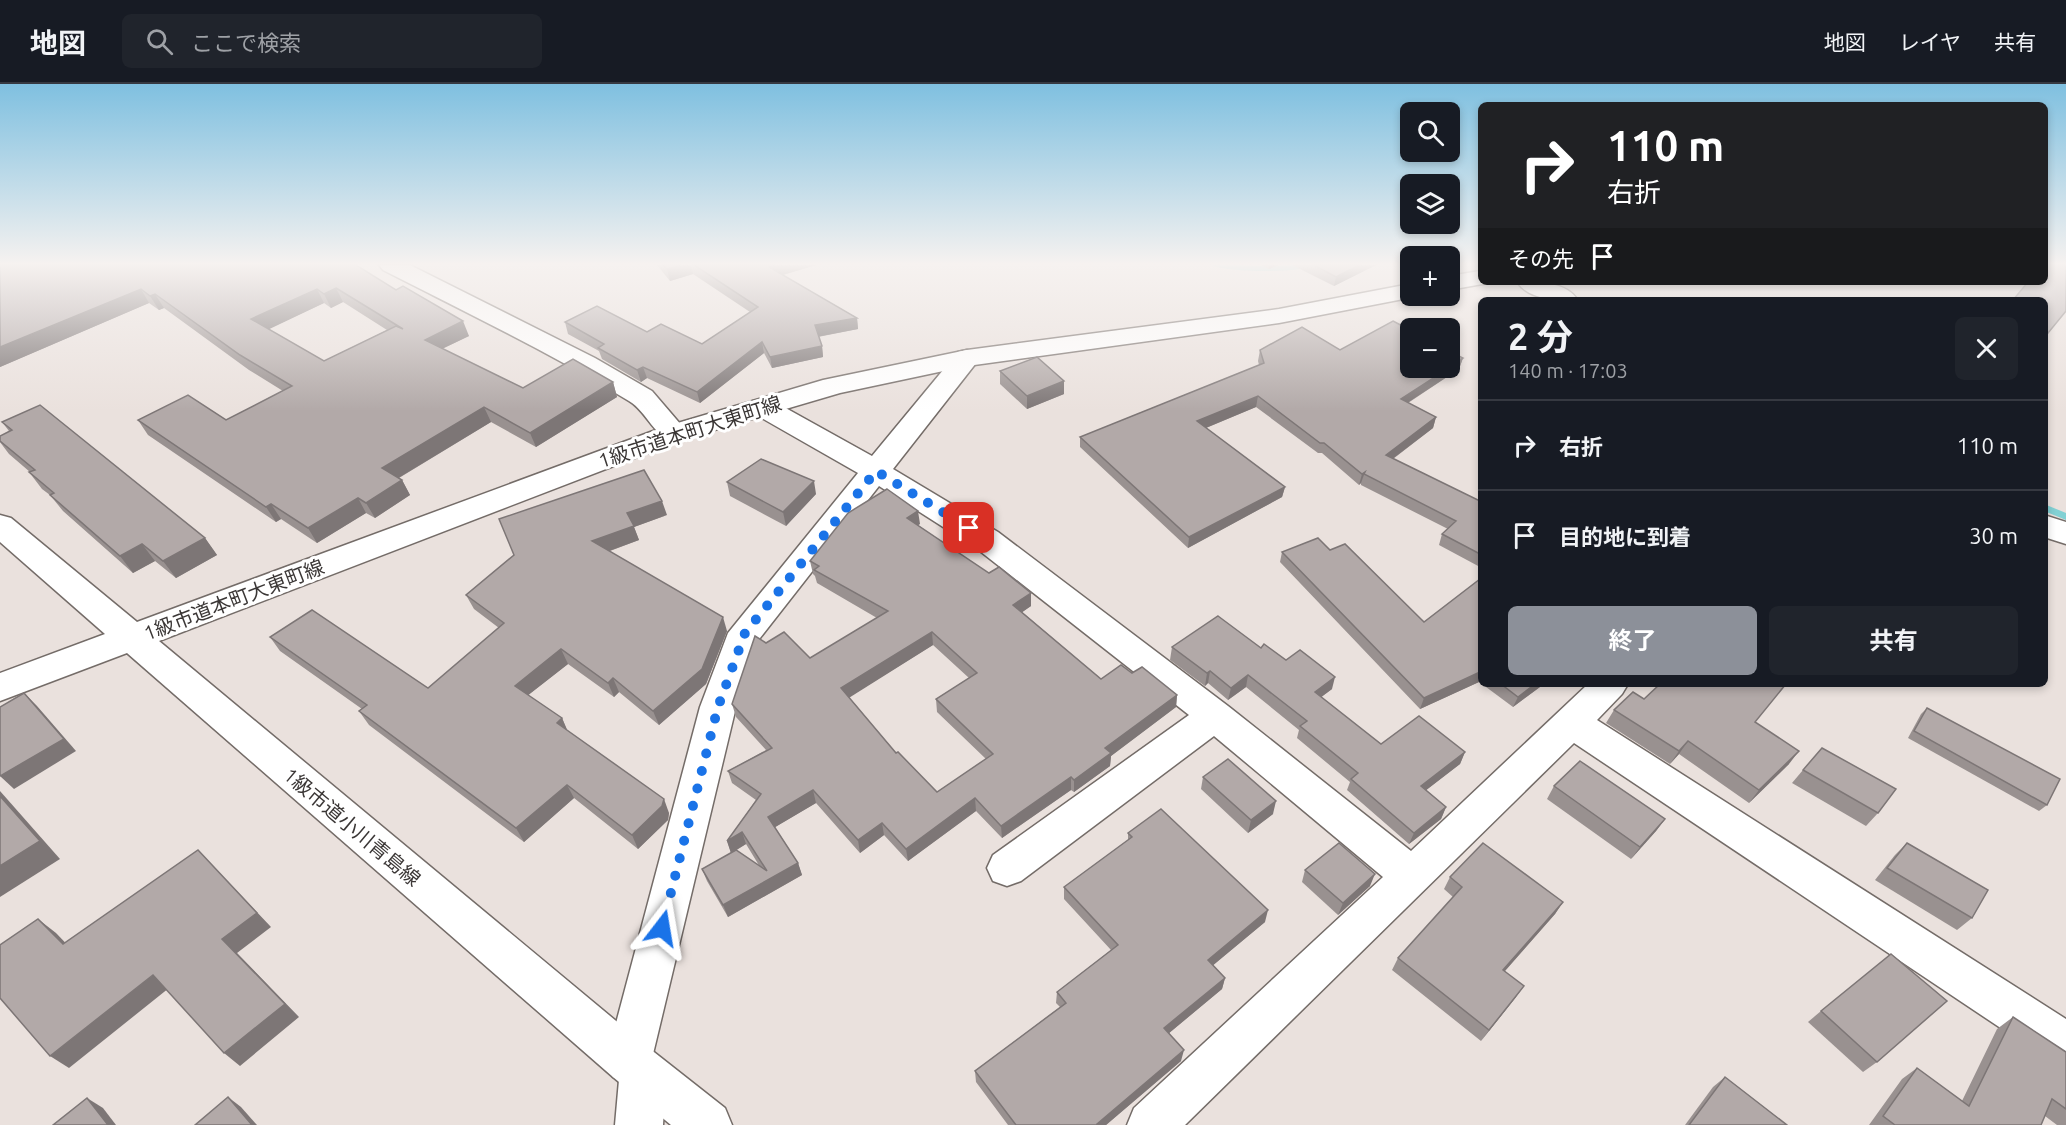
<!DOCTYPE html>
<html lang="ja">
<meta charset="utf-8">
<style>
body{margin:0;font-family:Ubuntu,"Noto Sans JP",sans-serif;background:#20242c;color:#f1f3f6;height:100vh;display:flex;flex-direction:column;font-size:22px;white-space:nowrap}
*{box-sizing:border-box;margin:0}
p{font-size:20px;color:#9ea1a6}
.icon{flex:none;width:33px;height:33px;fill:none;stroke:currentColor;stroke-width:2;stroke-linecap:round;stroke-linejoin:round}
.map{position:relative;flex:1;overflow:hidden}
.drawer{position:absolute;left:1478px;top:213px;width:570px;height:390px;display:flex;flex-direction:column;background:#171b24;border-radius:9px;box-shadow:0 3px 9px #0003}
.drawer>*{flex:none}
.hud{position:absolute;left:1478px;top:18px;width:570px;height:183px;border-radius:9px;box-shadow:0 3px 9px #0003;background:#202124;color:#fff;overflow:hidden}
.buttons{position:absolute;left:1400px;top:18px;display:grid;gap:12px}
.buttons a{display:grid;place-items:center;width:60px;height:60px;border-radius:9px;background:#171b24;box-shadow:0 3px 9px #0003;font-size:30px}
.pin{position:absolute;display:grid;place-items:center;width:51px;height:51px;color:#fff;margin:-26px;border-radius:12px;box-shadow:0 3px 9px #0006}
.me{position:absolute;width:66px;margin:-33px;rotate:14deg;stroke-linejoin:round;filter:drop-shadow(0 0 4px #0008)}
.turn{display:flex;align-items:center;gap:21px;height:126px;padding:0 30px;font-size:27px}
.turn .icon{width:78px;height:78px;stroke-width:2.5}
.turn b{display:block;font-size:42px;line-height:51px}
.then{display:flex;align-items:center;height:57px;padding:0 30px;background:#0003;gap:12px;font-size:22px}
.round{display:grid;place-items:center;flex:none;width:63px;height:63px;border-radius:9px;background:#20242c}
.headline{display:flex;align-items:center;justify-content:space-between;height:102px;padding:0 30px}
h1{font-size:36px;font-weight:700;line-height:45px}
.action{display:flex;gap:12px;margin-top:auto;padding:12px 30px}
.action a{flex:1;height:69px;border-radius:9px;background:#8c9099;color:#fff;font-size:24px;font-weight:700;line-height:69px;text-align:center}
.action a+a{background:#20242c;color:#f1f3f6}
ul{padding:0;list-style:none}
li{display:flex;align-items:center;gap:18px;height:90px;padding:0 30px;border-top:2px solid #363941}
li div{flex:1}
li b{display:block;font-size:22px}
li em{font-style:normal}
header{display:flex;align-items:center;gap:36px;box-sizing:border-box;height:84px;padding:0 30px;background:#171b24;border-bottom:2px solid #363941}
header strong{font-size:28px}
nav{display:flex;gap:33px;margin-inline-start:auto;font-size:21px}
.search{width:420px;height:54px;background:#20242c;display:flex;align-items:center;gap:15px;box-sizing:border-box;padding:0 21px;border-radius:9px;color:#9ea1a6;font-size:22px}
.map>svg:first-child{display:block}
</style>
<header>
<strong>地図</strong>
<div class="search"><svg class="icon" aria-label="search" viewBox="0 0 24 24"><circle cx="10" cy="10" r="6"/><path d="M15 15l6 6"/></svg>ここで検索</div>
<nav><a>地図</a><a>レイヤ</a><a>共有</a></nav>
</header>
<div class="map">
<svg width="2066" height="1041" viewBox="0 0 2066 1041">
<rect width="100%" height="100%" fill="#eae1dd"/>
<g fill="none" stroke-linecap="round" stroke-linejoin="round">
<g fill="#82d1d4" fill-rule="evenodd">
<path d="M1212,181L1264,182L1317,181C1301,189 1228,189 1212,181Z"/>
<path d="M1474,181H1480V184Z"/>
<path d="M2044,420L2066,429V436L2044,427Z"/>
</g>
<g stroke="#746c68" stroke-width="3">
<g id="street">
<path d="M379,181H410L595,274L652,307L688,349L684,355C655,362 650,329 629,317C549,268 465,228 383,186Z"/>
<path d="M967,266L976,268L980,274L893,385L998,448L1228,622L1411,767L1588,600H1628L1622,610L1597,636L2066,935V983L2050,977L1574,659L1185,1041H1127L1134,1024L1383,793L1214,652L1021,797L1007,802L993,797L987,784L993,771L1189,631L976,464L879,402L760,554L736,623L653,970L659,973L666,989L663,1041H615L619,996L613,993L606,977L700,623L728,549L858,389L753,329L749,323L753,317L763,315L773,317L872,372L958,268Z"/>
</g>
</g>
<g stroke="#746c68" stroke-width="3">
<g id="secondary">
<path d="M1480,187V198L1488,199L1449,206V192Z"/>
<path d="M1517,198C1538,198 1565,197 1578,216C1558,216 1530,217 1517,198Z"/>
<path d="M1410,200V212H1419L1279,239L967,282L840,309L684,355L159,557L645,961L725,1024L732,1041H671L613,993L127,569L0,617V589L105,550L0,458V431L11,434L137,538L664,343L823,296L967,266L1279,225Z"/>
<path d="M2044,431L2066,438V460L2044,453Z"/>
</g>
</g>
<use href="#street" fill="#fff" fill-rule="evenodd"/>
<use href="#secondary" fill="#fff" fill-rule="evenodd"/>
</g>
<g fill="#999190" fill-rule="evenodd">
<path d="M0,181H356L469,252L442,265L523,304L613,298L617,313L536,363L491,338L399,394L402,396L410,411L375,434L366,429L317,459L281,435L276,438L148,351L138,336H226L283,307L249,286L164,224L159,226L149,219L0,283ZM343,218L387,246L324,277L268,245L324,219L331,224Z"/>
<path d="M657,181H816L783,191L857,234L858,245L818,253L822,262L823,273L772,284L764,269L700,319L647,294L641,298L602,275L599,267L568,250L565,238L647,248L702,260L750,228L693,190L670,197Z"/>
<path d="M1261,181H1278L1269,185Z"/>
<path d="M1292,181H1376L1334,202Z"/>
<path d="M1260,266H1340L1463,274L1459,285L1408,319L1436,333L1433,344L1393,375L1480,417V483L1439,461L1442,450L1448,445L1361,401V399L1359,401L1322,369H1318L1256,323L1206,344L1285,403L1282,413L1188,464L1080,363V353L1259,281L1258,277Z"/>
<path d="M1000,287L1064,297V310L1027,325L1000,300Z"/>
<path d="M2,338L205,454L217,471L176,494L155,477L133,489L63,427L50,411L42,405L29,388H30L9,370L0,358V352L9,347Z"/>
<path d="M727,398L816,410L786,442L730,412Z"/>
<path d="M667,431L634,443L639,456L610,467L727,547L706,600L659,641L619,608L614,613L568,580L528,611L562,634L567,646L669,729L668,736L638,765L574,714L524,758L369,641L359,627L362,625L280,567L270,553L428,604L499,544L474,525L466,511L514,471Z"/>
<path d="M920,440L918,441L1031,522L1022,528L1101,595L1132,589L1177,611L1176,623L1111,672L1110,682L1074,708L1071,706L1002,754L976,727L908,777L884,751L860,769L816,719L775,743L798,779L802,791L728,833L707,797L702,785L731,769L727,757L756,716L732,699L728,687L766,666L736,633L732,620L766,559L810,574L877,534L817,499L815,492L813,490L810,477ZM933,561L969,594L936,615L937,628L986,675L937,708L896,669L849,613ZM746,760L760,783L732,769Z"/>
<path d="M1330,466L1424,538L1480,495V599L1479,598L1420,625L1280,478L1282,468Z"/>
<path d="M1172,563L1261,564L1286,576L1332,605L1321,613L1381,660L1465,668L1460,680L1426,706L1446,723L1441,735L1409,760L1347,706L1350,698L1297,654L1299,646L1246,603L1228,616L1208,599L1205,602L1170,576Z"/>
<path d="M1482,600H1544L1513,623Z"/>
<path d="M1644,615L1756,639L1789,680L1749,719L1679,670L1670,680L1606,639L1614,626Z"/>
<path d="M1927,624L2047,721L2039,727L1908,654L1921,630Z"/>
<path d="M1803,686L1878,729L1866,742L1792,699Z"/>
<path d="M1203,693L1273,730L1248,749L1201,705Z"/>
<path d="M1554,702L1665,735L1656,747L1631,775L1547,715Z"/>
<path d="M1128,749L1265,838L1213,881L1225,894L1222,905L1169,949L1181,977L1106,1041H1008L976,998L975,987L1060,923L1056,919L1057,908L1111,866L1064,815V803L1128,756Z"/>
<path d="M1907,759L1972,834L1957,846L1875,796L1895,771Z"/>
<path d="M1305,786L1370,802L1338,831L1302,798Z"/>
<path d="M1450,793L1563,818L1555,830L1505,887L1516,913L1481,957L1392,886L1398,874L1453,813L1444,805Z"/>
<path d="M1821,927L1877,978L1863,988L1808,938Z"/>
<path d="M2013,933L2066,968V1041H2057L2045,1032L2041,1041H1869L1902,995L1917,984L1962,1017L1997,945Z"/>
<path d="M1725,993L1787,1041H1685L1713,1003Z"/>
</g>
<g fill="#7d7676">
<path d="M682,181H691L693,190L670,197L667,185Z"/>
<path d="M775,181H816L772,194L769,183Z"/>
<path d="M1270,181H1278L1269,185Z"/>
<path d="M1359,181H1376L1334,202L1336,193Z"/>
<path d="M336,204L343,218L331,224L324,210Z"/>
<path d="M141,205L149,219L0,283V263Z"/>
<path d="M317,205L324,219L259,250L251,235Z"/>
<path d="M155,210L164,224L159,226L150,212Z"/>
<path d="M857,234L858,245L816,253L815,241Z"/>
<path d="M463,237L469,252L431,270L425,256Z"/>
<path d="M762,258L764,269L700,319L697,308Z"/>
<path d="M822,262L823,273L772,284L770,273Z"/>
<path d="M1463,274L1459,285L1398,325L1401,315Z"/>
<path d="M643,283L647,294L641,298L637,286Z"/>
<path d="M1064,297V310L1027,325V312Z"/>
<path d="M613,298L617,313L536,363L530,349Z"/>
<path d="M1258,312L1256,323L1196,348L1197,337Z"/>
<path d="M484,323L491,338L390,399L382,384Z"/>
<path d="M1436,333L1433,344L1383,382L1386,371Z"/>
<path d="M1365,388L1361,399L1359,401L1362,390Z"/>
<path d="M402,396L410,411L375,434L366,419Z"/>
<path d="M814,397L816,410L786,442L783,428Z"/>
<path d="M1285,403L1282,413L1188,464L1189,453Z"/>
<path d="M358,414L366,429L317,459L308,444Z"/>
<path d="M662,417L667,431L634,443L639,456L598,471L592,457L627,429Z"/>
<path d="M271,420L281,435L276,438L266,423Z"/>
<path d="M918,427L920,440L909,447L907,434Z"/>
<path d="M205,454L217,471L176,494L163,477Z"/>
<path d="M142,460L155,477L133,489L120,472Z"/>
<path d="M1031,509V522L1014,534L1013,521Z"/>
<path d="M723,533L727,547L706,600L659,641L653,627Z"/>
<path d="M932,548L933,561L844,617L841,604Z"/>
<path d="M561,565L568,580L522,616L515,602Z"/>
<path d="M1210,587L1208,599L1205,602L1207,589Z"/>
<path d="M1480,588V594L1479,598L1420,625L1424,614Z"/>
<path d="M1248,591L1246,603L1228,616L1231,604Z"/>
<path d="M1335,593L1332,605L1312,620L1315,608Z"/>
<path d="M613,594L619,608L614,613L608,599Z"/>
<path d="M1535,600H1544L1513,623L1518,613Z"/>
<path d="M24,609L37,622L76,667L14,705L0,692Z"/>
<path d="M1177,611L1176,623L1111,672L1110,682L1074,708V696L1105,664Z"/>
<path d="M562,634L568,648L557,639Z"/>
<path d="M1688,657L1679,670L1670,680L1679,667Z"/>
<path d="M1799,667L1789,680L1749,719L1759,706Z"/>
<path d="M1465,668L1460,680L1416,714L1421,702Z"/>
<path d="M1071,693V706L1002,754L1001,742Z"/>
<path d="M567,701L574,714L524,758L516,744Z"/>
<path d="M813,706L816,719L772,745L768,733Z"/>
<path d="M0,707L60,775L0,813Z"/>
<path d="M975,714L976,727L908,777L906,765Z"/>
<path d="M664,715L669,729L668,736L638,765L632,751Z"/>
<path d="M1276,717L1273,730L1248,749L1251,736Z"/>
<path d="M1446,723L1441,735L1409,760L1414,749Z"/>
<path d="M1665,735L1656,747L1631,775L1640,763Z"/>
<path d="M882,739L884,751L860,769L858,756Z"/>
<path d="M742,748L746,760L731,769L727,757Z"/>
<path d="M198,766L271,843L237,869L299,933L240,982L224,969L222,855Z"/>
<path d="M798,779L802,791L728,833L723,821Z"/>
<path d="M1375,790L1370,802L1338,831L1343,819Z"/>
<path d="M1563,818L1555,830L1496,897L1503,886Z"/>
<path d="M1268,826L1265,838L1205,888L1208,876Z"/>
<path d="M38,835L56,849L80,874L63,860Z"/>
<path d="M153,891L169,904L69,984L50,972Z"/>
<path d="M1225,894L1222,905L1162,955L1164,944Z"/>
<path d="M1524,902L1516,913L1481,957L1489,946Z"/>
<path d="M1184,966L1181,977L1106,1041H1097V1040Z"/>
<path d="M228,1013L241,1023L257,1041H252Z"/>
<path d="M87,1014L103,1024L116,1041H108Z"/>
</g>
<g fill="#b2a9a8" stroke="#7d7676" stroke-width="1.5" fill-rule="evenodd">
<path d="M0,181H356L396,206L403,202L463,237L425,256L523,304L573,275L613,298L530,349L484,323L382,384L402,396L366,419L358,414L308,444L271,420L266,423L138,336L188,311L226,336L292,302L240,271L155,210L150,212L141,205L0,263ZM336,204L403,245L396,242L324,277L251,235L317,205L324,210Z"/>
<path d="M663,181H682L667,185Z"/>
<path d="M694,181H775L769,183L857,234L815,241L822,262L770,273L762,258L697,308L643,283L637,286L598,264L604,260L565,238L597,222L647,248L661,240L702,260L758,223Z"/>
<path d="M1314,181H1359L1336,193Z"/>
<path d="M2044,181H2066V227L2044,254V216H2013L2028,198H2044Z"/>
<path d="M1393,237L1410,246V284H1449L1401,315L1436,333L1386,371L1480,417V470L1442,450L1456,437L1364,390L1365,388L1362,390L1324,359H1320L1258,312L1197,337L1285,403L1189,453L1080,353L1264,279L1260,266L1302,243L1340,266Z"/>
<path d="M1449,267L1463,274L1449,283Z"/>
<path d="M1037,273L1064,297L1027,312L1000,287Z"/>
<path d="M40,321L205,454L163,477L142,460L120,472L50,411L54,409L29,388L35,386L0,357V352L12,346L2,338Z"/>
<path d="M761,375L814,397L783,428L727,398Z"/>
<path d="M644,386L662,417L627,429L634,442L592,457L723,533L702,585L653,627L613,594L608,599L561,565L515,602L562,634L557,639L664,715L662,722L632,751L567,701L516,744L359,627L367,621L270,553L312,526L428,604L504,539L466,511L514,471L499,435Z"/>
<path d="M887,405L918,427L907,434L989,489L999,483L1031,509L1013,521L1101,595L1121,581L1132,589L1142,583L1177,611L1105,664L1111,669L1074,696L1071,693L1001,742L975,714L906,765L882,739L858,756L813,706L768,733L798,779L723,821L702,785L736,766L767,787L742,748L727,757L761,710L728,687L772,664L732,620L755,552L766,559L784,548L810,574L888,527L814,486L819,482L810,477L848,429ZM932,548L977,589L936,615L993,670L937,708L898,668L896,669L841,604Z"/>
<path d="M1318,454L1330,466L1345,460L1424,538L1480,495V588L1424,614L1282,468Z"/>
<path d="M1218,532L1261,564L1264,560L1286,576L1300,566L1335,593L1315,608L1381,660L1419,632L1465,668L1421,702L1446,723L1414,749L1351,695L1358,689L1300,642L1307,637L1248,591L1231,604L1210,587L1207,589L1172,563Z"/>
<path d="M1501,600H1535L1518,613Z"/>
<path d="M1660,600H1786L1755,638L1799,667L1759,706L1688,657L1679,667L1614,626L1633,608L1644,615Z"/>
<path d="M24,609L64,655L0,692V623Z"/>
<path d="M1927,624L2060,695L2047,721L1914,647Z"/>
<path d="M1822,664L1896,705L1878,729L1803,686Z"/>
<path d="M1228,675L1276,717L1251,736L1203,693Z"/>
<path d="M1580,677L1665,735L1640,763L1554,702Z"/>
<path d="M0,712L40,757L0,782Z"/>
<path d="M1161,725L1268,826L1208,876L1225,894L1164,944L1184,966L1097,1040L1098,1041H1016L975,987L1066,919L1057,908L1118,861L1064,803L1132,753L1128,749Z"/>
<path d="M1339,759L1375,790L1343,819L1305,786Z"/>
<path d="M1483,759L1563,818L1503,886L1524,902L1489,946L1398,874L1462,803L1450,793Z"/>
<path d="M1907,759L1988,806L1972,834L1887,784Z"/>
<path d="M198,766L257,829L222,855L285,920L224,969L153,891L50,972L0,914V861L38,835L63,860Z"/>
<path d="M1891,870L1947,917L1877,978L1821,927Z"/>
<path d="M2013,933L2066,968V1025L2052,1015L2041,1041H1895L1883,1032L1917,984L1969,1022Z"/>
<path d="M1725,993L1787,1041H1689Z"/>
<path d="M228,1013L252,1041H195Z"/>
<path d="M87,1014L108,1041H53Z"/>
</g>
<linearGradient id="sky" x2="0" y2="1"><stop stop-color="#7fc0e0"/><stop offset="0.55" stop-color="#f6f2f0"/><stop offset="1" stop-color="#f6f2f0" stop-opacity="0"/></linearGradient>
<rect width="2066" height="327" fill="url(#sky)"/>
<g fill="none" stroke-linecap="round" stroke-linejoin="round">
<path stroke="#1a73e8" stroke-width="10" stroke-dasharray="0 18" d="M662,844L718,623L745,549L876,387L969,444"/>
</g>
<g text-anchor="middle" stroke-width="6" stroke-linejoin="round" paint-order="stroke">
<g font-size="20" fill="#3b3736" stroke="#fff">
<text transform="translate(690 348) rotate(-18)" y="7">1級市道本町大東町線</text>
<text transform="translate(234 516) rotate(-21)" y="7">1級市道本町大東町線</text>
<text transform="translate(352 743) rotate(40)" y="7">1級市道小川青島線</text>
</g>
</g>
</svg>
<div class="buttons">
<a><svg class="icon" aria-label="search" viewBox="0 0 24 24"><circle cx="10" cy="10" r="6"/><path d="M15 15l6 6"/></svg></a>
<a><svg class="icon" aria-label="layers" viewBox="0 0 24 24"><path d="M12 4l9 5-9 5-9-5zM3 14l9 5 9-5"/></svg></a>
<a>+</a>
<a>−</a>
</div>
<div class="pin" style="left:969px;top:444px;background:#d93025"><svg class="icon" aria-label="arrive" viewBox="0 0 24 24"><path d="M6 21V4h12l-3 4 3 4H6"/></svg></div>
<svg class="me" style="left:662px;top:844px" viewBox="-20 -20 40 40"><path d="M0-17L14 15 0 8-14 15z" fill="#1a73e8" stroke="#fff" stroke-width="4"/></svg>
<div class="hud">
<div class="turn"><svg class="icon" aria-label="right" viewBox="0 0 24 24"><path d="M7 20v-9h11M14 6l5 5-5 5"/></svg><div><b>110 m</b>右折</div></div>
<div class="then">その先<svg class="icon" aria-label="arrive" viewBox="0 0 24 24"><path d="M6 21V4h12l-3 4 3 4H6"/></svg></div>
</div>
<section class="drawer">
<div class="headline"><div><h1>2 分</h1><p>140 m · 17:03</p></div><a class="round"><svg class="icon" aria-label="close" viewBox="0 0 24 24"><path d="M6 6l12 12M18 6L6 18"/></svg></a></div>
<ul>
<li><svg class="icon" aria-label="right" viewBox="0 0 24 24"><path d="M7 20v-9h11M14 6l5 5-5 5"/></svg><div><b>右折</b></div><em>110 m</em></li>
<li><svg class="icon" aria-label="arrive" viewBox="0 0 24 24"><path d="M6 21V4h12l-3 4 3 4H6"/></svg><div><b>目的地に到着</b></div><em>30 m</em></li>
</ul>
<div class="action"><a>終了</a><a>共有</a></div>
</section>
</div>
